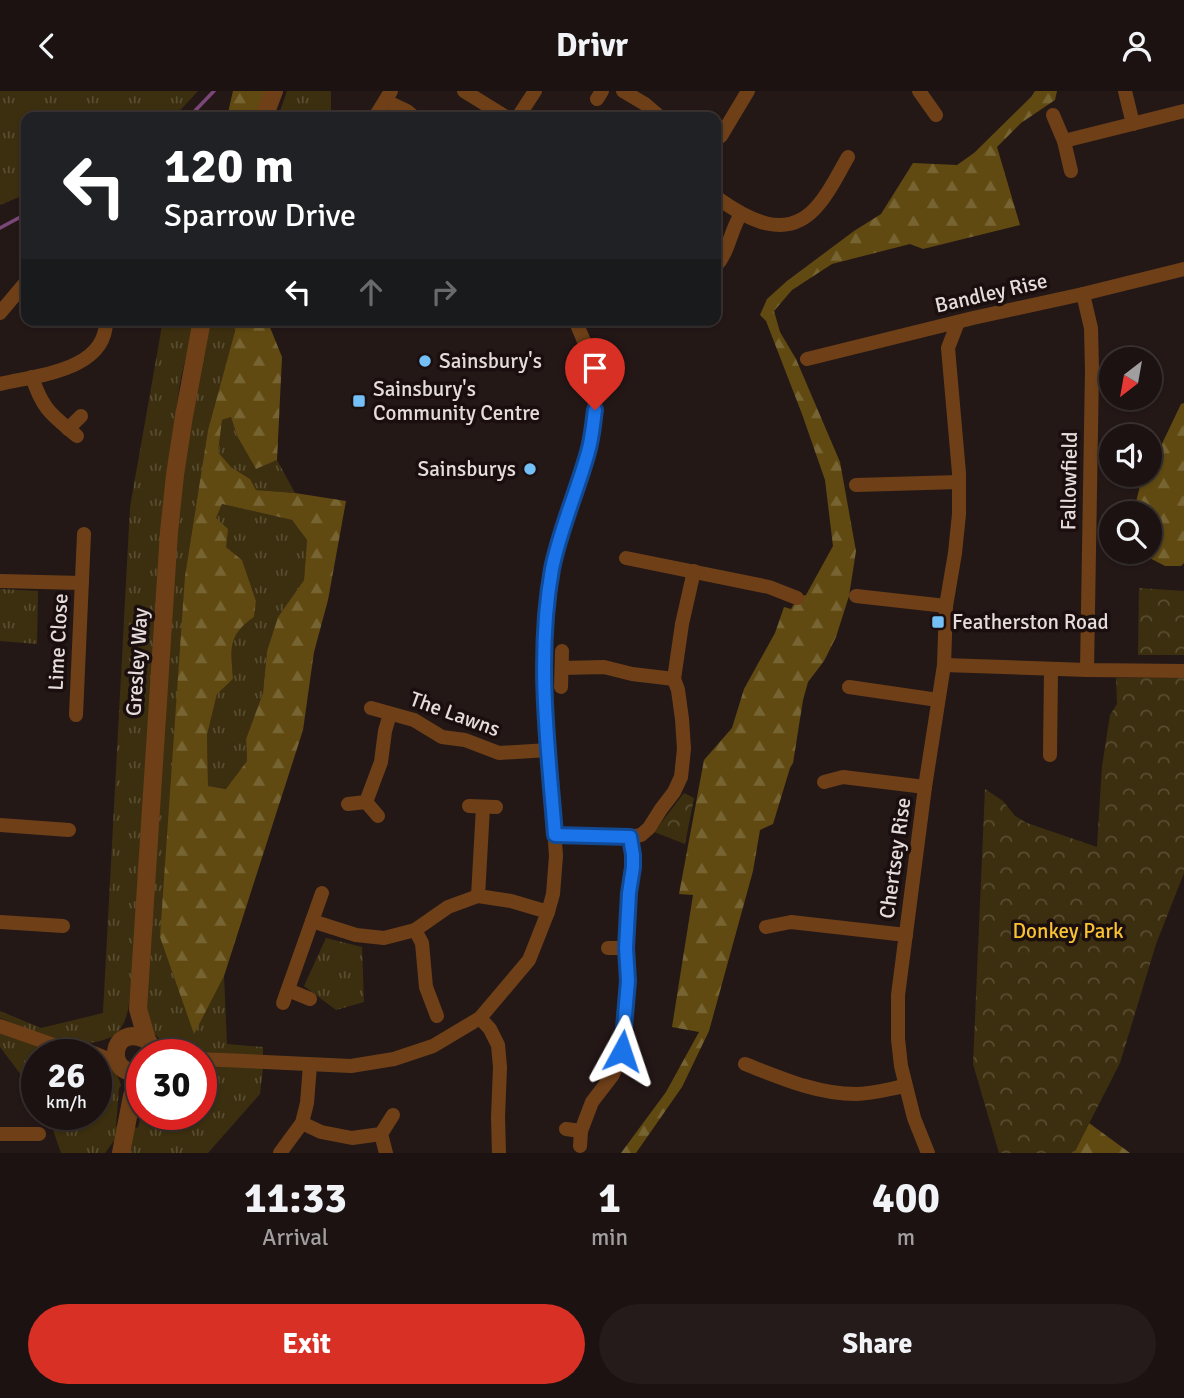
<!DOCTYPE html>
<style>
body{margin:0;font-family:Signika,sans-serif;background:#241b1a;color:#f1f3f6;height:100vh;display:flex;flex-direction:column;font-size:26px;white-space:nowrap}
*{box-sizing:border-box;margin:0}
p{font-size:23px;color:#a09e9f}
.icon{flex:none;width:38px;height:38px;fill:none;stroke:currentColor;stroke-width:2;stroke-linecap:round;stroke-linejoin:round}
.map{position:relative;height:1062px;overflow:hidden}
.sheet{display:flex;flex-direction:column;background:#1b1211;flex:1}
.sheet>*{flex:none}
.guide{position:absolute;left:21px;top:21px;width:700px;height:214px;border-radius:14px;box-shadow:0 2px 5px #0004,0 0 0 2px #393231;background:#202124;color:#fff;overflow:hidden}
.needle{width:46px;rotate:211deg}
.buttons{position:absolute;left:1099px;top:256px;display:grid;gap:14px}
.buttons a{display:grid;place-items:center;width:63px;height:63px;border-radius:50%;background:#1b1211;box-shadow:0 2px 5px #0004,0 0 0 2px #393231;font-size:35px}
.speed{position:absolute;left:21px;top:948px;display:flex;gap:14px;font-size:35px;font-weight:700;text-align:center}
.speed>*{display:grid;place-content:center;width:91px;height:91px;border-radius:50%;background:#1b1211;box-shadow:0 2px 5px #0004,0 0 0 2px #393231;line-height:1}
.speed small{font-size:18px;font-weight:400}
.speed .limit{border:10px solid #d22;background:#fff;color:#111}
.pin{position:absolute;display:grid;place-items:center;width:60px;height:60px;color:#fff;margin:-72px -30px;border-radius:50% 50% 50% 0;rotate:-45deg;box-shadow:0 0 7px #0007}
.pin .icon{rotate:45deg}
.me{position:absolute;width:77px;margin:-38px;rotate:5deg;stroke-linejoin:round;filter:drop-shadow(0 0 5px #0008)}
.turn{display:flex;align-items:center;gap:24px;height:147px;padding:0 28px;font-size:32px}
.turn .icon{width:91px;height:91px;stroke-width:2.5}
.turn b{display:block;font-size:49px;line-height:60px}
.lanes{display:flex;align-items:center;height:66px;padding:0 28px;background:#0003;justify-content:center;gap:35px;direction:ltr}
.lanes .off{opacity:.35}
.eta{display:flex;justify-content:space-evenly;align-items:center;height:119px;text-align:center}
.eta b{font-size:42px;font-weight:800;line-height:49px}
.cta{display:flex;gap:14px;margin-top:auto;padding:14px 28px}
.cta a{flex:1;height:80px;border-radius:42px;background:#d93025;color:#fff;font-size:28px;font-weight:800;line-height:80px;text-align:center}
.cta a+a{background:#241b1a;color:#f1f3f6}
header{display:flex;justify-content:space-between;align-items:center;height:91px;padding:0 28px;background:#1b1211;font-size:32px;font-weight:800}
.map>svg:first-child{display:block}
</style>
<header><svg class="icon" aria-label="back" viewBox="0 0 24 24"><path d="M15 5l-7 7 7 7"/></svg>Drivr<svg class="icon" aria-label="person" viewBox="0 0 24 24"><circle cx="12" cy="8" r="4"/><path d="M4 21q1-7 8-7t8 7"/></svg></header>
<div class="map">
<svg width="1184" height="1062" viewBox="0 0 1184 1062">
<defs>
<pattern id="grass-tufts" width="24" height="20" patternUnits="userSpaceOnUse" patternTransform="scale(1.75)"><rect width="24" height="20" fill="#3c2f0f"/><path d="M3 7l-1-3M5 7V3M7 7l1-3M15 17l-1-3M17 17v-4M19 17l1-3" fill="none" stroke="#584d31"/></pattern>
<pattern id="forest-firs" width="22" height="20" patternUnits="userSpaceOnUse" patternTransform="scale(1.75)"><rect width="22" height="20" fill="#604a11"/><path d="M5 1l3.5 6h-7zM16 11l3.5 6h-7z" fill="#776433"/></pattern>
<pattern id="park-crowns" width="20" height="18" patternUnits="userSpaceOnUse" patternTransform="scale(1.75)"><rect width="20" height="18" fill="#3c2f0f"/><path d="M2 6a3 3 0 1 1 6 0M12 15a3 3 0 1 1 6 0" fill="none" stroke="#584d31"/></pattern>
</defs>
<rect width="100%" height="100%" fill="#241817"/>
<g fill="url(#grass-tufts)">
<path d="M0,0H198L174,26H26V103L0,114Z"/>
<path d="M287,0H331V26H278Z"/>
<path d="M163,229H195L180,291L166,397L132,881C130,898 131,920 122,935C117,945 110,947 100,950C65,959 32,940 0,927V920L41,937L103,922L130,416Z"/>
<path d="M209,229H238L208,339L185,485L193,942L224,885L227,953L263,956V965L205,961L173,955L164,952L152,941L144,912L155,739L182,378Z"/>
<path d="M231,326L237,345L256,378L277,369L295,402L256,399L250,388L231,376L218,361L222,329Z"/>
<path d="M222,413L292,429L307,449L304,489L278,526L267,560L263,602L246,648L247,670L227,698L208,695L207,644L217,603L233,588C231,558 227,545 254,526L256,510L242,469L226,456L215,427Z"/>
<path d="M0,498L38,500L37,553L0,550Z"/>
<path d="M326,847L362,856L364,911L336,919L304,895Z"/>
<path d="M0,941L64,964H37V1005L0,956Z"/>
<path d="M96,971C110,975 118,981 121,995L119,997L116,1035L120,1036L116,1047L105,1062H61L48,1024H96Z"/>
<path d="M207,974L263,977L260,1003L208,1062H130L134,1036L138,1037L142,1019V1024H201V978H207Z"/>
</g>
<g fill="url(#forest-firs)" fill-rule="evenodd">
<path d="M233,0H268L257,26H227Z"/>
<path d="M1035,0H1057L1055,9L1021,32L997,56L1020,134L923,158L910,153L832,173L792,199L774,220L780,241L796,268L840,371L856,460L849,505L836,546L824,570L808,591L803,609L793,672L790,677L773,733L760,739L753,780L709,940L682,996L636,1062H621L666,1001L699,941L672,936L693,804L679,803L704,669L732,637L744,598L775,542L784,516L791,518L798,506L806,504L833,455L825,389L802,323L766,230L760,224L767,208L787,190L854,140L881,123L913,72L957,74L974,62L1031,6Z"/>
<path d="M238,229H267L282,266L277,369L256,378L237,345L231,326L222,329L218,361L231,376L250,388L256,399L295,402L346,410L328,509L314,561L303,639L224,885L194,943L160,846L185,485L208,339ZM222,413L292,429L307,449L304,489L278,526L267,560L263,602L246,648L247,670L226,698L208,695L207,644L217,603L233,588C231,558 227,545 254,526L256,510L242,469L226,456L228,438L216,427Z"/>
<path d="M1184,312V472L1181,475H1165L1138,461L1150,460V422H1136V411L1143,383H1150V373L1158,361L1181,313Z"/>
<path d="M1089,1032L1130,1062H1074Z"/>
</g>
<g fill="url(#park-crowns)">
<path d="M1139,497L1184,500V564H1138Z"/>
<path d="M1116,587H1184V782L1156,853L1120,972L1074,1062H999L973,973L985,698L1003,710L1015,725L1027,732L1097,756L1102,675L1110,624L1117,613Z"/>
<path d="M684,702L694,707L685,753L654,741Z"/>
</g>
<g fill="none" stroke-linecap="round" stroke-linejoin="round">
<g stroke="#7b4778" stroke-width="3.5">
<path d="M189,26L214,0"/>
<path d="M0,137L26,123"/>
</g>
<g stroke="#6f4018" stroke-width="14">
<path d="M464,0L506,26"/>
<path d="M623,0L645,13L660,26"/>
<path d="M919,0L936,24"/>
<path d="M1125,0L1133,33"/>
<path d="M597,8L602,0"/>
<path d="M386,10L407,20L414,26"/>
<path d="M1053,24L1064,50L1071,80"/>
<path d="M375,26L391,0"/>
<path d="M518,26L535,0"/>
<path d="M716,48L721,45L748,0"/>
<path d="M1064,50L1184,20"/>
<path d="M716,106C748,129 788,152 819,113C831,99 839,81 848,66"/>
<path d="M716,175C729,161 730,140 741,123"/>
<path d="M1083,203L1091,237L1092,279L1087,579"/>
<path d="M0,222L26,191"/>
<path d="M807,268L973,227L1083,203L1184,178"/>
<path d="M32,286C43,319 51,323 77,345"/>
<path d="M0,293C37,284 107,280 106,229"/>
<path d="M68,338L81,325"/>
<path d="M856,394L959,391"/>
<path d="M626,467L769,496L797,507"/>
<path d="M0,490L82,492"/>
<path d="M856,505L946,515"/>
<path d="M944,574L1087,579L1184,580"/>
<path d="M562,577L604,576L632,583L674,588"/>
<path d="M561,596L562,560"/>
<path d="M849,596L938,609"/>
<path d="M371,617L414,629L442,646L465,649L499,662L549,659"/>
<path d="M76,624L84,443"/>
<path d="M1050,664L1051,578"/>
<path d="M824,691L843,686L925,696"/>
<path d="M366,711L378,725"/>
<path d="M348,713L366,711L381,671L385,640L390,623"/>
<path d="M469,715L496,716"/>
<path d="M0,734L69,739"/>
<path d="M555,744L630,746L633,764L626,857L628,889L622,960L618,973L612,985L592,1011L581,1040L580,1055"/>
<path d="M630,746L641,744L649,737L661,718L674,701L681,686L684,658L682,628L678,599L674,588L682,533L694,480"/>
<path d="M478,805L483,716"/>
<path d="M312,830L356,844L384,847L415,839L448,816L478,805L511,810L548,821"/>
<path d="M0,831L63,835"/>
<path d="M766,836L791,831L906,844"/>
<path d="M415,839L422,852L426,896L437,925"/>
<path d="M608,857H626"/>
<path d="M288,899L310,908"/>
<path d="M283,912L322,802"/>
<path d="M480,927L490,938L498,954L500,976L498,1026L499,1062"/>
<path d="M0,935L65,958L91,961L118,972"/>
<path d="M151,955L161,956L175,964"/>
<path d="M201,968L351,975L394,968L433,955L480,927L529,869L548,821L553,803L556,765L543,575L545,529L552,478L558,454L588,361L595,319L594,286L589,262L575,229"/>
<path d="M745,973C781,987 817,1003 856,1003C872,1003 889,998 905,995"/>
<path d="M302,1032L321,1041L352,1047L381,1043L393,1024"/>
<path d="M566,1038L581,1040"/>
<path d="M0,1043H39"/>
<path d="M381,1043L386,1062"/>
<path d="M280,1062L302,1032L307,1012L310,974"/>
<path d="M928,1062L914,1027L901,975L898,948V904L925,696L944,574L946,515L955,462L959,423V382L948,257L958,231"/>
</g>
<g stroke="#6f4018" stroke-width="18">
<path d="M264,26L274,0"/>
<path d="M153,964L151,955L147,949L138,918L169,441L175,384L184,325L202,229"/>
<path d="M142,980C104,989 109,930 147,949"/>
<path d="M121,1062L132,1005C138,997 140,991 140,981"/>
</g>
</g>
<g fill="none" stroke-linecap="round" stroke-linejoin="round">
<g stroke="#114b97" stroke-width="18">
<path id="route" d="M595,319C593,333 592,348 588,361C577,401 560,438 552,478C536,567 548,655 555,744L630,746L633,764V776L629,802L626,857L628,890L622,960"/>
</g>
<use href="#route" stroke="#1a73e8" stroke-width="12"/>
</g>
<g fill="#74c0f6" stroke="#1a0f0e" stroke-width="2.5">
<circle cx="425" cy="270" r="7"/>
<rect x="352" y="303" width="14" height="14" rx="3.5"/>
<circle cx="530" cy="378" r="7"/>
<rect x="931" y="524" width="14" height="14" rx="3.5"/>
</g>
<g text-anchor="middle" stroke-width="7" stroke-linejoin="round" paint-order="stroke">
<g font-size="21" fill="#e5dddc" stroke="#1a0f0e">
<text transform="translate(991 202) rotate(-13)" y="7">Bandley Rise</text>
<text transform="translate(1069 390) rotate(-89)" y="7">Fallowfield</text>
<text transform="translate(58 551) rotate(-87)" y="7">Lime Close</text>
<text transform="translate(137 571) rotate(-86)" y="7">Gresley Way</text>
<text transform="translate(455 623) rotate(20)" y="7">The Lawns</text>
<text transform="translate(895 767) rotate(-82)" y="7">Chertsey Rise</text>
</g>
<g font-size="21" fill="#e5dddc" stroke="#1a0f0e" text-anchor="start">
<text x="439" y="277">Sainsbury's</text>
<text x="373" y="305">Sainsbury's<tspan x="373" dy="24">Community Centre</tspan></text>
<text x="516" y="385" text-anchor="end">Sainsburys</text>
<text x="952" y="538">Featherston Road</text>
</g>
<g font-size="21" fill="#f8c233" stroke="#1a0f0e">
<text x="1068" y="847">Donkey Park</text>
</g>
</g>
</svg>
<div class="buttons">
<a><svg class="needle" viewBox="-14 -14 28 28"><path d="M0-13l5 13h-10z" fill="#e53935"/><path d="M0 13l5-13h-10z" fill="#a09e9f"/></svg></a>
<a><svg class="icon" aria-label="sound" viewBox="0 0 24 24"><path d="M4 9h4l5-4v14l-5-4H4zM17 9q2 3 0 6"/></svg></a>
<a><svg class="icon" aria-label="search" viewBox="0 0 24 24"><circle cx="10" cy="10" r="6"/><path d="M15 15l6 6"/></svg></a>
</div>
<div class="speed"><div>26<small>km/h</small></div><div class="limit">30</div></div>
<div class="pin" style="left:595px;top:319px;background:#d93025"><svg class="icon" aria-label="arrive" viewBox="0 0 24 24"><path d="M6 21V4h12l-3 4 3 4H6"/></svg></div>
<svg class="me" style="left:622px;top:960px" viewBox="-20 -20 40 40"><path d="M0-17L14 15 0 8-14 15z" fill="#1a73e8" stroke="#fff" stroke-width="4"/></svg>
<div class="guide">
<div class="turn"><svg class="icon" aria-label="left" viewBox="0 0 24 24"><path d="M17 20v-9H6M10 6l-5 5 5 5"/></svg><div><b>120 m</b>Sparrow Drive</div></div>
<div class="lanes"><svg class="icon" aria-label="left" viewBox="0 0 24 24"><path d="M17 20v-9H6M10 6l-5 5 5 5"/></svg><svg class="icon off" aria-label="ahead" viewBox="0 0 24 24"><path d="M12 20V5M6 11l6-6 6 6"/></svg><svg class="icon off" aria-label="right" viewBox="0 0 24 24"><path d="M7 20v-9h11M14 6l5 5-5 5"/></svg></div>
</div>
</div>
<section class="sheet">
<div class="eta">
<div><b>11:33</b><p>Arrival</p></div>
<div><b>1</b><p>min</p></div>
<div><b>400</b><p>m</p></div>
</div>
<div class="cta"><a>Exit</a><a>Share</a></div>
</section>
